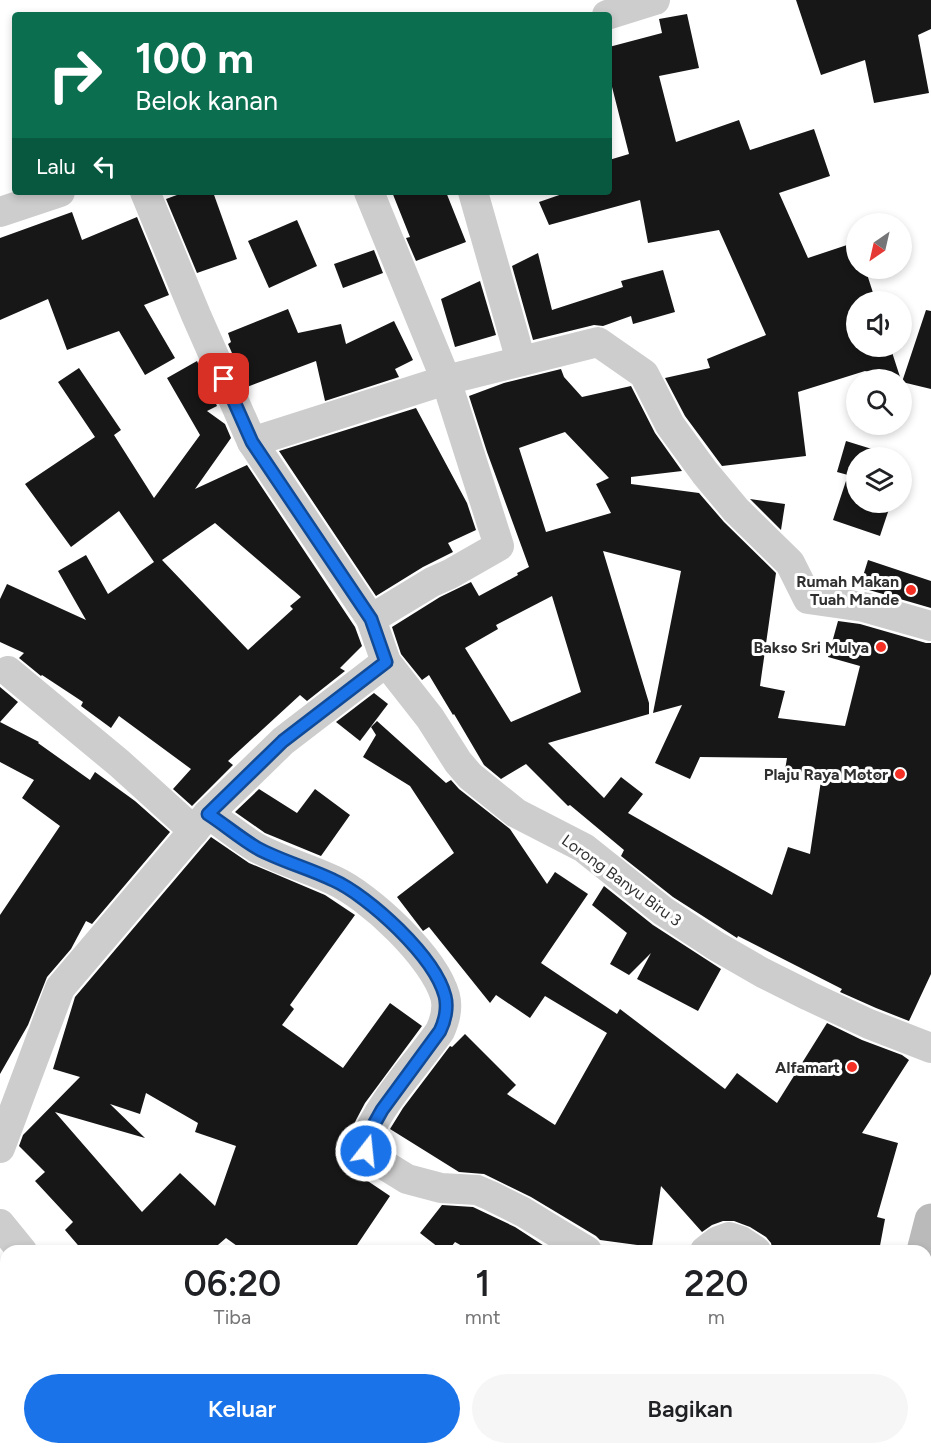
<!DOCTYPE html>
<html lang="id">
<style>
body{margin:0;font-family:Figtree,sans-serif;background:#f6f6f6;color:#202124;height:100vh;display:flex;flex-direction:column;font-size:22px;white-space:nowrap}
*{box-sizing:border-box;margin:0}
p{font-size:20px;color:#757577}
.icon{flex:none;width:33px;height:33px;fill:none;stroke:currentColor;stroke-width:2;stroke-linecap:round;stroke-linejoin:round}
.map{position:relative;flex:1;overflow:hidden}
.panel{position:absolute;left:0px;top:1245px;width:932px;height:210px;display:flex;flex-direction:column;background:#fff;border-radius:18px 18px 0 0;box-shadow:0 3px 9px #0003}
.panel>*{flex:none}
.guide{position:absolute;left:12px;top:12px;width:600px;height:183px;border-radius:6px;box-shadow:0 3px 9px #0003;background:#0b6e4f;color:#fff;overflow:hidden}
.needle{width:39px;rotate:214deg}
.buttons{position:absolute;left:846px;top:213px;display:grid;gap:12px}
.buttons a{display:grid;place-items:center;width:66px;height:66px;border-radius:50%;background:#fff;box-shadow:0 3px 9px #0003;font-size:30px}
.pin{position:absolute;display:grid;place-items:center;width:51px;height:51px;color:#fff;margin:-26px;border-radius:12px;box-shadow:0 3px 9px #0006}
.me{position:absolute;width:66px;margin:-33px;rotate:16deg;stroke-linejoin:round;filter:drop-shadow(0 0 4px #0008)}
.turn{display:flex;align-items:center;gap:21px;height:126px;padding:0 24px;font-size:27px}
.turn .icon{width:78px;height:78px;stroke-width:2.5}
.turn b{display:block;font-size:42px;line-height:51px}
.then{display:flex;align-items:center;height:57px;padding:0 24px;background:#0003;gap:12px;font-size:22px}
.eta{display:flex;justify-content:space-evenly;align-items:center;height:102px;text-align:center}
.eta b{font-size:36px;font-weight:600;line-height:42px}
.action{display:flex;gap:12px;margin-top:auto;padding:12px 24px}
.action a{flex:1;height:69px;border-radius:36px;background:#1a73e8;color:#fff;font-size:24px;font-weight:600;line-height:69px;text-align:center}
.action a+a{background:#f6f6f6;color:#202124}
.map>svg:first-child{display:block}
</style>
<div class="map">
<svg width="931" height="1455" viewBox="0 0 931 1455">
<rect width="100%" height="100%" fill="#fff"/>
<g fill="#171717" fill-rule="evenodd">
<path d="M796,0H931V29L918,35L929,93L874,103L865,60L821,75Z"/>
<path d="M687,14L699,68L659,76L676,142L739,120L750,150L814,129L830,176L779,193L808,258L856,242V268H865L876,302H856V346H890L901,380H894L865,371L798,392L806,456L722,466L685,416L665,378L710,368L707,359L766,335L719,230L648,243L640,200L549,225L539,202L568,192H609V160L629,154L609,75V47L662,33L659,19Z"/>
<path d="M185,192H213L237,259L197,273L166,199Z"/>
<path d="M392,192H446L466,242L416,261L406,238L410,237Z"/>
<path d="M72,212L82,240L137,217L169,295L144,305L175,358L145,375L119,331L67,350L48,299L0,320V238Z"/>
<path d="M297,220L317,266L269,288L248,241Z"/>
<path d="M374,250L383,273L343,288L334,264Z"/>
<path d="M538,253L552,310L623,287L621,281L663,270L675,312L633,324L631,316L603,326L594,325L533,340L512,266Z"/>
<path d="M480,281L496,335L455,347L441,299Z"/>
<path d="M288,309L298,333L341,324L346,344L394,321L413,360L395,369L399,377L325,401L316,361L247,387L228,344L231,342L228,333Z"/>
<path d="M926,310L931,311V389L902,382Z"/>
<path d="M197,361L217,406L207,411L225,424L231,438L195,489L247,465L355,627L362,646L340,668L345,671L307,701L300,695L228,761L233,765L192,806L173,789L191,769L119,716L111,728L81,706L83,702L42,675L41,676L19,658L24,653L0,642V599L7,584L86,620L58,571L86,555L108,594L154,562L119,511L71,547L25,484L95,437L58,382L79,368L121,430L114,435L154,498L200,435L167,378ZM215,523L301,597L290,606L293,609L248,650L162,560Z"/>
<path d="M561,369L564,377L582,397L631,386L655,433L682,471L631,477V484L699,493L724,522L776,573L760,686L785,691L778,718L845,726L860,666L828,657L838,621L860,624L926,643H931V974L909,1021L876,1008L840,992L842,989L738,936L737,938L673,897L621,856L624,850L570,805L568,806L526,764L501,779L484,765L454,714L453,715L429,675L422,680L401,654L392,627L440,597L471,582L479,596L518,575L517,573L529,567L487,452L469,396L504,383ZM565,432L609,478L596,484L611,513L546,532L519,448ZM603,551L681,571L653,713L682,705L655,763L690,779L700,757L787,758L785,770L822,774L810,854L788,847L772,895L628,813L643,794L621,777L604,798L548,743L649,714V703ZM552,596L581,692L511,722L465,648L498,629L496,625Z"/>
<path d="M416,408L467,503L476,530L448,543L453,552L423,567L376,596L279,451Z"/>
<path d="M846,441L888,454L887,458H856V502L891,503L880,536L833,520L848,475L837,472Z"/>
<path d="M750,499L785,504L781,530Z"/>
<path d="M868,560L931,581V608L869,590L859,589Z"/>
<path d="M0,687L18,702L0,722L39,742L38,743L90,780L95,772L135,801L170,832L92,924L86,921L71,949L47,977L28,1025L0,1074V915L60,826L22,798L34,780L0,762Z"/>
<path d="M374,693L388,704L360,741L336,722Z"/>
<path d="M377,721L446,783L451,780L459,789L510,829L547,884L555,872L588,894L541,963L617,1014L620,1009L725,1089L737,1073L777,1103L827,1023L862,1040L902,1055L909,1060L862,1133L898,1143L877,1217L885,1219L879,1251H773L771,1243L766,1237L750,1227L734,1221H723L712,1225L702,1232L661,1186L652,1247L600,1240L596,1236L531,1197L484,1174L459,1172L390,1129L403,1108L450,1046L452,1047L465,1034L516,1085L507,1094L555,1125L607,1033L545,996L530,1018L496,995L490,1003L429,927L423,931L397,897L454,853L410,786L363,757L376,735L371,727Z"/>
<path d="M259,789L297,813L315,789L350,815L321,856L265,833L235,812Z"/>
<path d="M211,837L249,863L325,895L355,915L290,1005L294,1009L282,1025L343,1068L390,1003L422,1026L365,1103L356,1120L338,1161L390,1196L353,1251H244L226,1238L211,1251H83L65,1230L73,1222L35,1181L45,1172L19,1146L23,1135L80,1077L53,1069L75,997ZM146,1093L198,1123L195,1132L236,1146L215,1206L180,1173L142,1212L55,1112L145,1138L110,1104L140,1114Z"/>
<path d="M604,886L653,925L721,969L698,1011L637,979L651,953L629,975L610,964L627,933L592,905Z"/>
<path d="M442,1205L473,1207L515,1227L552,1251H471L455,1242L448,1251H443L420,1233Z"/>
</g>
<g fill="none" stroke-linecap="round" stroke-linejoin="round">
<g stroke="#cdcdcd" stroke-width="30">
<path d="M607,15L655,0"/>
<path d="M145,192L196,315L252,442L371,619L386,662L430,718L458,762L470,776L516,813L584,848L663,911L716,946L763,973L809,996L869,1024L931,1048"/>
<path d="M369,192L446,380L499,546L450,574L432,582L371,619"/>
<path d="M473,192L521,361"/>
<path d="M0,212L60,192"/>
<path d="M252,442L446,380L598,342L644,374L670,425L705,473L736,510L790,563L808,599L864,607L931,626"/>
<path d="M8,671L119,763L194,831"/>
<path d="M208,814C225,825 240,838 257,848C281,861 308,868 333,880C369,896 434,957 445,996C448,1007 445,1020 440,1031C417,1064 379,1104 365,1141L364,1144L368,1154L373,1158L407,1179L441,1188L477,1190L491,1196L523,1212L587,1251"/>
<path d="M0,1148L60,988L208,814L283,741L386,662"/>
<path d="M0,1224L22,1251"/>
<path d="M705,1251L718,1241L729,1237L741,1241L756,1251"/>
<path d="M926,1380L931,1382"/>
<path d="M183,1449L188,1455"/>
<path d="M439,1455L443,1449"/>
</g>
<g stroke="#bababa" stroke-width="33">
<path d="M923,1251L931,1220"/>
<path d="M869,1455L870,1449"/>
</g>
</g>
<g fill="none" stroke-linecap="round" stroke-linejoin="round">
<g stroke="#114b97" stroke-width="15">
<path id="route" d="M224,379L252,442L371,619L386,662L283,741L208,814C225,825 240,838 257,848C281,861 308,868 333,880C369,896 435,957 445,996C448,1007 445,1021 440,1031L382,1110L367,1137L364,1144L366,1151"/>
</g>
<use href="#route" stroke="#1a73e8" stroke-width="10"/>
</g>
<g fill="#f43024" stroke="#fff" stroke-width="2">
<circle cx="911" cy="590" r="6"/>
<circle cx="881" cy="647" r="6"/>
<circle cx="900" cy="774" r="6"/>
<circle cx="852" cy="1067" r="6"/>
</g>
<g text-anchor="middle" stroke-width="6" stroke-linejoin="round" paint-order="stroke">
<g font-size="16" font-weight="bold" fill="#303030" stroke="#fff" text-anchor="end">
<text x="899" y="587">Rumah Makan<tspan x="899" dy="18">Tuah Mande</tspan></text>
<text x="869" y="653">Bakso Sri Mulya</text>
<text x="888" y="780">Plaju Raya Motor</text>
<text x="840" y="1073">Alfamart</text>
</g>
<g font-size="16" fill="#303030" stroke="#fff">
<text transform="translate(622 880) rotate(36)" y="6">Lorong Banyu Biru 3</text>
</g>
</g>
</svg>
<div class="buttons">
<a><svg class="needle" viewBox="-14 -14 28 28"><path d="M0-13l5 13h-10z" fill="#e53935"/><path d="M0 13l5-13h-10z" fill="#757577"/></svg></a>
<a><svg class="icon" aria-label="sound" viewBox="0 0 24 24"><path d="M4 9h4l5-4v14l-5-4H4zM17 9q2 3 0 6"/></svg></a>
<a><svg class="icon" aria-label="search" viewBox="0 0 24 24"><circle cx="10" cy="10" r="6"/><path d="M15 15l6 6"/></svg></a>
<a><svg class="icon" aria-label="layers" viewBox="0 0 24 24"><path d="M12 4l9 5-9 5-9-5zM3 14l9 5 9-5"/></svg></a>
</div>
<div class="pin" style="left:224px;top:379px;background:#d93025"><svg class="icon" aria-label="arrive" viewBox="0 0 24 24"><path d="M6 21V4h12l-3 4 3 4H6"/></svg></div>
<svg class="me" style="left:366px;top:1151px" viewBox="-20 -20 40 40"><circle r="17" fill="#1a73e8" stroke="#fff" stroke-width="3"/><path d="M0-11L8 9 0 5-8 9z" fill="#fff"/></svg>
<div class="guide">
<div class="turn"><svg class="icon" aria-label="right" viewBox="0 0 24 24"><path d="M7 20v-9h11M14 6l5 5-5 5"/></svg><div><b>100 m</b>Belok kanan</div></div>
<div class="then">Lalu<svg class="icon" aria-label="left" viewBox="0 0 24 24"><path d="M17 20v-9H6M10 6l-5 5 5 5"/></svg></div>
</div>
<section class="panel">
<div class="eta">
<div><b>06:20</b><p>Tiba</p></div>
<div><b>1</b><p>mnt</p></div>
<div><b>220</b><p>m</p></div>
</div>
<div class="action"><a>Keluar</a><a>Bagikan</a></div>
</section>
</div>
